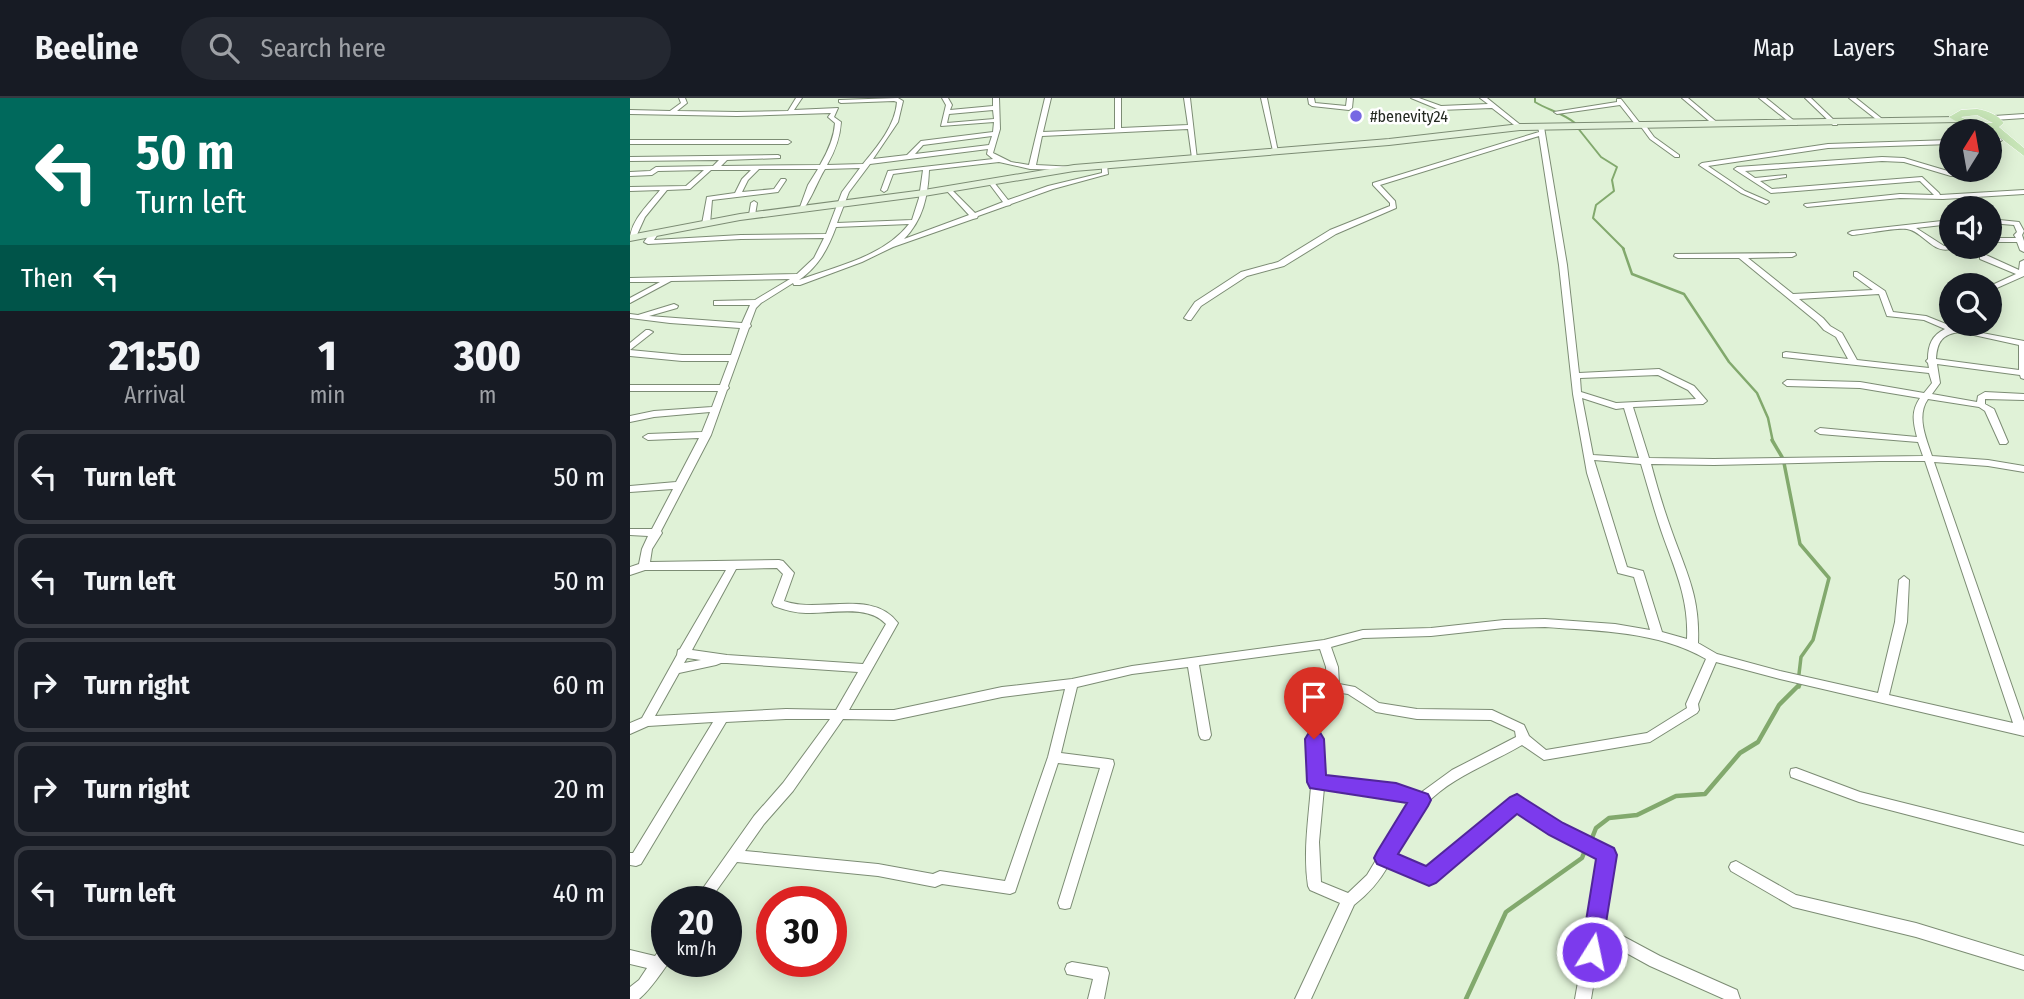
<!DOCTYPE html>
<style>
body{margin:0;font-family:"Fira Sans Condensed",sans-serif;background:#242831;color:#f1f3f6;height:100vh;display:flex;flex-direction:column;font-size:26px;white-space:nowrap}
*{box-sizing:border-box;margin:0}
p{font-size:23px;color:#9ea1a6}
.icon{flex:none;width:38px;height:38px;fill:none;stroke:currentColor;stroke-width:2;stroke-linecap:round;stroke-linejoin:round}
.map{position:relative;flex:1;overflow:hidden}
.side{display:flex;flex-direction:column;background:#171b24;width:630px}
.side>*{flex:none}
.guide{background:#00695c;color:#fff;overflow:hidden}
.needle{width:46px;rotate:11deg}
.controls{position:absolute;left:1309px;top:21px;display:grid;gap:14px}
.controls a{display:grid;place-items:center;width:63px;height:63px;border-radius:50%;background:#171b24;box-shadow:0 4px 18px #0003;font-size:35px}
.speed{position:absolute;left:21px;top:788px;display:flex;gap:14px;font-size:35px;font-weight:700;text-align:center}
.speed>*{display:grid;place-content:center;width:91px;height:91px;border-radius:50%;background:#171b24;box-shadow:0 4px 18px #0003;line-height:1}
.speed small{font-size:18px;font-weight:400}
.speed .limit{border:10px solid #d22;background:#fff;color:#111}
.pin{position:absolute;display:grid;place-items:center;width:60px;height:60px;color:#fff;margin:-72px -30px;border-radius:50% 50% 50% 0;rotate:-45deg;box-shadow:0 0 7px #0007}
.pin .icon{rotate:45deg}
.me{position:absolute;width:77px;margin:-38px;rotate:10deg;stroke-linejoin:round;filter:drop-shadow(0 0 5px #0008)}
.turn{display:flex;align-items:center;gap:24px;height:147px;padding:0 21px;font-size:32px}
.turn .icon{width:91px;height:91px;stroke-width:2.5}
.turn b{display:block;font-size:49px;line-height:60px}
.then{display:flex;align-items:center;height:66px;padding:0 21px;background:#0003;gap:14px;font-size:26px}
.eta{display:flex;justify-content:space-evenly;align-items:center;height:119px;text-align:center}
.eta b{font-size:42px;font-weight:800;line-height:49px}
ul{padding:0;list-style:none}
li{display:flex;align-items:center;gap:21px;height:94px;margin:0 14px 10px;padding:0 7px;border:4px solid #363941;border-radius:14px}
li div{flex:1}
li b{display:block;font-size:26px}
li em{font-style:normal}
header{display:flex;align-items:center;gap:42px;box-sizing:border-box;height:98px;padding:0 35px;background:#171b24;border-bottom:2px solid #363941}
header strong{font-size:33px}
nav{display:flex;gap:38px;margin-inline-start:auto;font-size:24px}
.search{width:490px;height:63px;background:#242831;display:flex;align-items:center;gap:18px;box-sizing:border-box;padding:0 24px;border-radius:38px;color:#9ea1a6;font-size:26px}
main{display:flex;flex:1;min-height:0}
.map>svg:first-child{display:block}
</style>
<header>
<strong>Beeline</strong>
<div class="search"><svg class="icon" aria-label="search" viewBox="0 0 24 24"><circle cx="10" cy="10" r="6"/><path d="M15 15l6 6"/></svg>Search here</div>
<nav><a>Map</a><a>Layers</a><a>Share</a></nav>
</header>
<main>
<section class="side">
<div class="guide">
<div class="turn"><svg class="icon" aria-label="left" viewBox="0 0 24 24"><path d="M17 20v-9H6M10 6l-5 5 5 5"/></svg><div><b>50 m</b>Turn left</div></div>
<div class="then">Then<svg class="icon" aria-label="left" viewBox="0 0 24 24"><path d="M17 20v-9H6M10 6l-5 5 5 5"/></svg></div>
</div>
<div class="eta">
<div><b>21:50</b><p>Arrival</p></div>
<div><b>1</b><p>min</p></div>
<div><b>300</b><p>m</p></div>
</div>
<ul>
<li><svg class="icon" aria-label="left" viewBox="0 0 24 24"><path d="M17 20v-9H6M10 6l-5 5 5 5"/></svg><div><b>Turn left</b></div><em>50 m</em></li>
<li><svg class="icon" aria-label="left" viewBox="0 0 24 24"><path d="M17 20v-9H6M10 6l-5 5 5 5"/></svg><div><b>Turn left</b></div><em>50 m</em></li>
<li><svg class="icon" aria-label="right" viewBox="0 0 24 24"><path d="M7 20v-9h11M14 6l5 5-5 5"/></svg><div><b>Turn right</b></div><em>60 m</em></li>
<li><svg class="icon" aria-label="right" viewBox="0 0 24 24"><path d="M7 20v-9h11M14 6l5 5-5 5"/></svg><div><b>Turn right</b></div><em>20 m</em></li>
<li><svg class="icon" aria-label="left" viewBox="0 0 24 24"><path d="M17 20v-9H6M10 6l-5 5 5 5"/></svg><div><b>Turn left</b></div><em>40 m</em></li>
</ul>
</section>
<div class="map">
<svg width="1394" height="901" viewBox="0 0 1394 901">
<rect width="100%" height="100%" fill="#e0f2d7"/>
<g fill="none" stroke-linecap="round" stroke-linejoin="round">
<g stroke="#82a96d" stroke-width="2">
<path d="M905,0V4C918,12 933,15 945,25"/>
<path d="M947,29L971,59L987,69L982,82L984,93L966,107L963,120L994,151"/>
</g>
<path stroke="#82a96d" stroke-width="2.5" d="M993,150L1002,176L1054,196L1099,264L1127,295L1138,320L1143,344"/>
<g stroke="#82a96d" stroke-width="3.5">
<path d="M1142,342L1152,359"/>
<path d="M1154,365L1170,446L1199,480L1183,542L1171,559L1169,576"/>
<path d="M1169,589L1170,586"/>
</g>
<g stroke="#82a96d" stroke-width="4.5">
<path d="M960,745L966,730L979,720L1007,717L1046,698L1075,696L1110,655L1128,644L1149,607L1169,587"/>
<path d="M836,901L876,814L952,760L956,750"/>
</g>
<g stroke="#7c8c74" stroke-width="2">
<g id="street">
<path d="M49,0H55L57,5L47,13L107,14L158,13L166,0H172L164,12L208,10L204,19L211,24C210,40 205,53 197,67L233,66C247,49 265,28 267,4L264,3L211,5L209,4V2L268,0L273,3L268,24L243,61L277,57L291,43L363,34L364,24L311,28L316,7L312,0H318L322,7L320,12L363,8V0H369L370,31L363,55L381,64L399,67L415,0H421L413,34L485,31V0H491V30L558,27L554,0H560L567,61L562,60L558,31L412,38L406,67L446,69L447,70L444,72L400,71L369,64L299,72C298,98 293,122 274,141L339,117L317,93V91H321L345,115L373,104L358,84L359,83H363L378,102L418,88L472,75V66L477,67L478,76L423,91L381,106L380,107L376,108L348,118L347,120L343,121L263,149L232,164L170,187H164L163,185L131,205L126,210L120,226L121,228L119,230L98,288L99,290L97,292L81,337L31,433L32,435L22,451L20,464L149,462L153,463L164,475L154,503C189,516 242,490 268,525L219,612H264L372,589L442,581L502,568L694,542L733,532L801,530L874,522L915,521L985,526L1020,532L1004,479L988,475L987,472L957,375L943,296L929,167L909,38L750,87L765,103L766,110L706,136L654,168L617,178L571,208L561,222H558L554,220L565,204L611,174L648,164L700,132L760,108V105L743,87V85L909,34L908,29L911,27L914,29L937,167L949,275L1029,271L1064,288L1077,303L1073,306L1003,309L1019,360L1084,361L1293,358L1288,344L1190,336L1185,333L1190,330L1287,339C1283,324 1281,313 1290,300L1230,290L1157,288L1153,285L1157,282L1230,284L1294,295L1302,285L1299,275L1153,259V255L1156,254L1218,261L1206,239L1194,232L1187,224L1109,160H1048L1044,158L1045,156L1165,155L1166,157L1162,159L1118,160L1163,196L1243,192L1224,178V174H1227L1255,193L1263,214L1296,218L1326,230L1394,243V281L1391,280L1390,277L1307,266L1310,285L1302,296L1347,304L1348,298L1355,294L1394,296V302L1355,301V306L1364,311L1378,344L1376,346H1370L1355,313L1349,309L1298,301C1286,318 1296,340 1302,358L1358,362L1394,368V374L1358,368L1304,364L1394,623V638L1150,581L1086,564L1068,606L1069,612L1067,615L1020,644L914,662L892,647C860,666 821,679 795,707C782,721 773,740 764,758L797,772L882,701L887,699L892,701L931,727L982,753L984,757L974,828L1030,858L1107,892L1110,901H1094L1020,868L971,841L961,901H945L970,760L921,735L888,712L804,783L799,785L758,768C749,784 738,796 724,807L681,901H665L710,805L680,792L678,788C672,748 681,709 682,670C682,642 675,616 671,589L673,586L677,584L681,586L683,589L693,650L694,680L766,689L789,696L822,672L886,639L885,633L861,622L787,621L746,614L718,596L699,593L697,590L696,569L690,551L569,567L581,637L579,641L575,642L571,641L569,637L558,569L502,576L447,589L431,655L478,661L483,662L484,666L440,810L435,811L430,810L428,805L470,670L428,665L385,794L380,796L312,786L305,789L248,778L107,764L79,803H64L124,718L153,685L200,621H156L96,624L11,766L6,768L0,767V755H3L83,624L18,628L0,636V625L12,620L47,557L48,552L50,551L96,472H15L0,477V469L9,466L12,451L18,438L0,437V431H22L43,391L0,394V388L46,384L69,340L18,342L13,339L18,336L72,334L80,314L24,319L0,324V318L24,313L82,309L88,293H0V287H90L99,263H52L0,258V252L52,257H101L110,230L40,225L0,220V216L8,217L44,206L48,208L47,210L19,218L112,225L120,207H84V203L125,202L160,181L41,183L0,205V200L30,184H0V180L167,176L184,160L194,140L111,141L18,146L14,144L21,134H24L28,136L24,142L111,137L196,136L212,94L230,70L195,71C188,82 180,104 173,111L170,109L178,87L188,71H129L118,82L112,94L144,91L151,81H155L156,82L148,94L82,102L80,126L76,128L72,126L77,99L105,95L112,81L121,72H81L60,91L37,92L15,119L5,141H0C1,122 19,106 30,92L0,93V89L56,88L74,72L28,73L22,77L0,78V74L20,73L26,69L83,68L89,62L0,63V59L148,57L150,58V60L97,62L91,68L190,67C198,53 204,40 205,25L198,19L201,15L107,18L0,16V12L40,13L51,5ZM363,12L364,21L317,25L319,16ZM362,38L359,47L285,56L293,47ZM358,51L357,56L363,61L258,73L251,92L254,94L257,92L263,76L293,72L289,100L282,122L207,125L219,94L240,66ZM279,126C253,159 207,168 169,182C188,169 198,151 206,129ZM1249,196L1257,218L1294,222L1315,231C1302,237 1298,247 1298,261L1296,263L1298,265L1299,270L1227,262L1212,235L1200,228L1193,220L1169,201ZM1330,234L1389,247V272L1306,261C1307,244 1312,236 1330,234ZM1028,277L1058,292L1066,301L986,305L951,294L950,280ZM952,300L986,311L994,310L1009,360L963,357ZM964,362L1011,366C1018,389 1024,412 1032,435C1045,472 1059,501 1057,541L1032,534L1014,476L1013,473L997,469ZM1249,363H1295L1383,625L1259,597L1277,524L1279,482L1274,478L1269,482L1265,524L1248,595L1150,573L1087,556L1068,545C1070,499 1057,476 1042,434C1034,412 1027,389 1021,366L1084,367ZM147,470L153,476L142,505L144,508C155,512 165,515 176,515C201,516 237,506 256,526L233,566L97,557L62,552L106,471ZM915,529C969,533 1028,533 1076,561L1056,606L1057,610L1017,635L916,652L899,638L894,627L862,612L787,611L749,605L725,589L709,586L708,569L701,549L733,540L801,538L874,530ZM57,560L71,562L54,565ZM91,565H97L228,574L206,612L156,611L25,618L49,575L86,567ZM435,591L418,659L375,783L310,773L303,776L248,766L115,753L134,726L163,693L213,621L264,622L372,599ZM694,690L766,699L781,704L737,777L718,795L691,784L689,744Z"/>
<path d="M631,0H637L648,54L643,53Z"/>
<path d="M678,0H684L685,5L716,8L717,0H723L722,10L719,12L682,8L679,6Z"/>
<path d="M781,0H789L811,8L858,6L850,0H857L893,29L888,30L862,10L810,12Z"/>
<path d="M1052,0H1058L1089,26V28H1085Z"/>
<path d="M1129,0H1136L1167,25V27H1163Z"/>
<path d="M1175,0H1181L1207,25V27H1203Z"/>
<path d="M1219,0H1226L1256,24L1251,25Z"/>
<path d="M987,1H991L1009,24H1013L1024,39L1049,57V59H1045L1020,41L1009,26H1005L990,7L927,16L924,14L987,4Z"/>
<path d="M1394,16V20L1364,22L1361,20L1364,18Z"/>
<path d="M1369,40L1372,42L1371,43L1360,45V41Z"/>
<path d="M0,42H158L161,44L158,46H0Z"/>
<path d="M1321,42V46L1198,50L1078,68L1115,93L1138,103L1139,104L1136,106L1111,95L1069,67L1072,65L1198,46Z"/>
<path d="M1252,59L1274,60L1321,74H1344L1347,76L1344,78H1321L1274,64L1252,63L1115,73L1125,80L1156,77V79L1130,83L1142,91L1292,79L1309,95L1310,97L1394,92V96L1313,101L1270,100L1177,109L1174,107L1175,106L1270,96L1304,97L1290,83L1141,95L1104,71L1107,69Z"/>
<path d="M124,103L127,105L125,117L122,119L119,117L121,105Z"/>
<path d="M1360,121L1389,124L1394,133L1392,137L1394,143V154L1390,152L1387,144H1360V140H1386L1384,137L1387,134L1384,127L1360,125Z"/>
<path d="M1321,122V126L1286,130L1314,148L1321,147V149H1326C1304,160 1295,134 1277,131C1268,129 1234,136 1222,137L1218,135L1222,133Z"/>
<path d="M1350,157H1356L1389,172L1390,164L1394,162V178L1360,193V188L1386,176L1350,161Z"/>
<path d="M16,232H19L23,234L0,252V245Z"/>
<path d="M1166,670L1230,694L1394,735V747L1229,704L1161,679L1160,675L1161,671Z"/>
<path d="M1106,763L1166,797L1286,825L1394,858V872L1286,839L1163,809L1101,773L1099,769L1101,765Z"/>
<path d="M37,847V863H40C30,876 22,890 9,901H0V889L9,882L17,870L0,866V852L25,858L32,849Z"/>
<path d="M442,864L477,870L479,875L474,901H458L463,881L437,876L435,871L437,866Z"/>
</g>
</g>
<g stroke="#7c8c74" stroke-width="2">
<path id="secondary" d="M1326,19L1330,22L1329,24L890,32L759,47L444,73L294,98L110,122L0,143V137L110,116L294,92L444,67L759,41L890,26Z"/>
</g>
<g stroke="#fff" stroke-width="1">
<path id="primary" d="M1347,11C1358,13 1367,16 1374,25L1369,29L1394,50V58L1360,32L1337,30L1319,19L1331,12ZM1347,17L1363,25H1343L1331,19Z"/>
</g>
<use href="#street" fill="#fff" fill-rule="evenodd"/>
<use href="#secondary" fill="#e3f2db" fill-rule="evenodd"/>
<use href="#primary" fill="#c7e5b7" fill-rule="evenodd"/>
</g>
<path fill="#7c3aed" stroke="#51269a" stroke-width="2" d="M684,633L691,636L694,641L696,677L766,685L798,696L801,702L798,708L768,756L796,768L880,699L887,696L933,725L984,750L987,757L970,862L962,865L954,862L951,854L966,761L919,737L887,716L806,785L799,788L747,766L744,760L747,754L777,705L680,690L677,684L675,641L678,636Z"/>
<circle fill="#7768e3" stroke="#fff" stroke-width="2.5" cx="726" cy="18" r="7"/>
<g text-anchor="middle" stroke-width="5" stroke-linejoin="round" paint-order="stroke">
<g font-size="16" fill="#232920" stroke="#fff" text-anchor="start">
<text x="740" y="24">#benevity24</text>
</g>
</g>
</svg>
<div class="controls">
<a><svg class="needle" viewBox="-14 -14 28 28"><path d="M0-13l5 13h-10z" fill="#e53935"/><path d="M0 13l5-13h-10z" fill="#9ea1a6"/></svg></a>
<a><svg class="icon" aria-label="sound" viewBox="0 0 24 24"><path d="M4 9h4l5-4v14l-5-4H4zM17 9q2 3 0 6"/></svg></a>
<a><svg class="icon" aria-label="search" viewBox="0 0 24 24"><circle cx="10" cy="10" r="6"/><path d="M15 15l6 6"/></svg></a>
</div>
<div class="speed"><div>20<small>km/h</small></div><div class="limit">30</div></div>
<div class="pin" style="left:684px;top:641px;background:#d93025"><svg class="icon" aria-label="arrive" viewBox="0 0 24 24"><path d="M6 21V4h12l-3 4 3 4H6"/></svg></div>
<svg class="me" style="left:962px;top:854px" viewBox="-20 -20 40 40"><circle r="17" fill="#7c3aed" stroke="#fff" stroke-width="3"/><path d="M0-11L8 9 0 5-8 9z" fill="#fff"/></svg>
</div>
</main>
